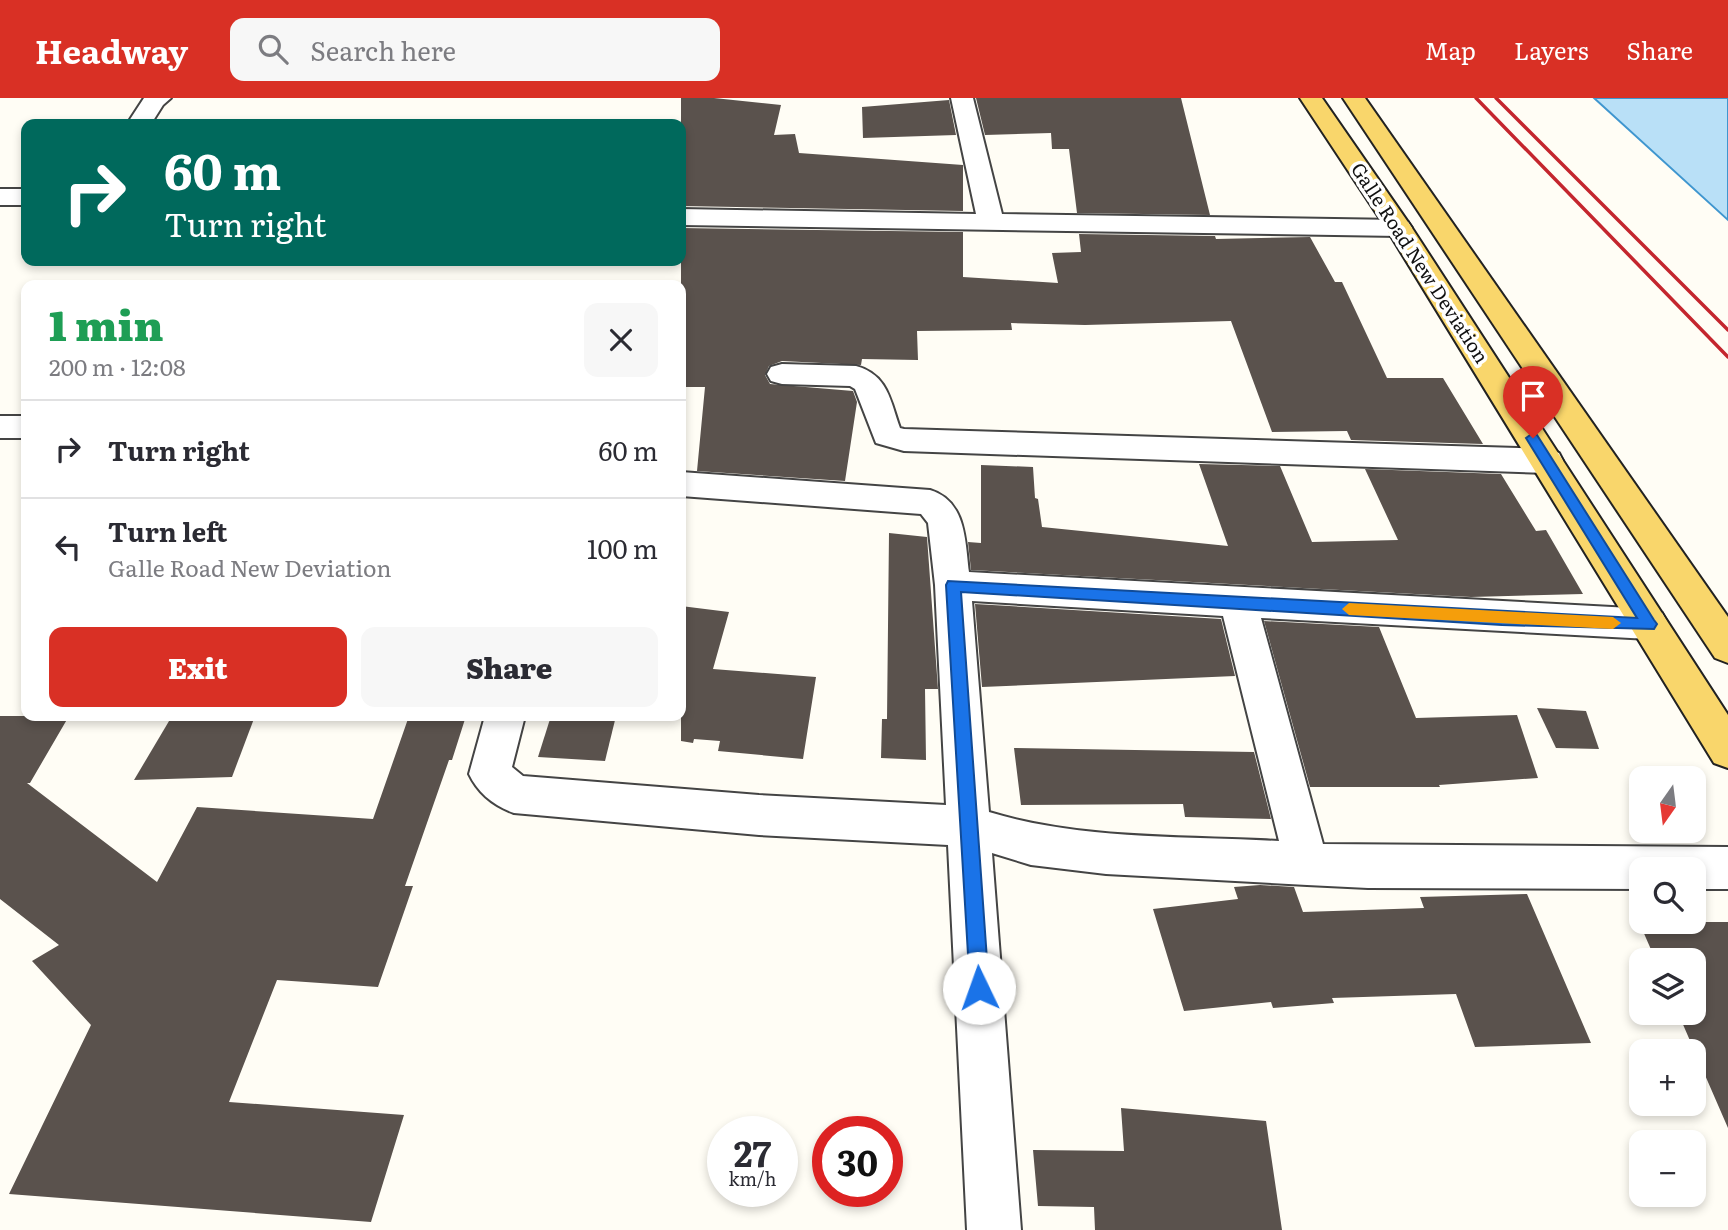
<!DOCTYPE html>
<meta charset="utf-8">
<style>
body{margin:0;font-family:Literata,serif;background:#f7f7f7;color:#2b2b33;height:100vh;display:flex;flex-direction:column;font-size:26px;white-space:nowrap}
*{box-sizing:border-box;margin:0}
p{font-size:23px;color:#7c7c81}
.icon{flex:none;width:38px;height:38px;fill:none;stroke:currentColor;stroke-width:2;stroke-linecap:round;stroke-linejoin:round}
.map{position:relative;flex:1;overflow:hidden}
.sheet{position:absolute;left:21px;top:182px;width:665px;height:441px;display:flex;flex-direction:column;background:#fff;border-radius:14px;box-shadow:0 4px 10px #0003}
.sheet>*{flex:none}
.hud{position:absolute;left:21px;top:21px;width:665px;height:147px;border-radius:14px;box-shadow:0 4px 10px #0003;background:#00695c;color:#fff;overflow:hidden}
.needle{width:46px;rotate:194deg}
.controls{position:absolute;left:1629px;top:668px;display:grid;gap:14px}
.controls a{display:grid;place-items:center;width:77px;height:77px;border-radius:14px;background:#fff;box-shadow:0 4px 10px #0003;font-size:35px}
.speed{position:absolute;left:707px;top:1018px;display:flex;gap:14px;font-size:35px;font-weight:700;text-align:center}
.speed>*{display:grid;place-content:center;width:91px;height:91px;border-radius:50%;background:#fff;box-shadow:0 4px 10px #0003;line-height:1}
.speed small{font-size:18px;font-weight:400}
.speed .limit{border:10px solid #d22;background:#fff;color:#111}
.pin{position:absolute;display:grid;place-items:center;width:60px;height:60px;color:#fff;margin:-72px -30px;border-radius:50% 50% 50% 0;rotate:-45deg;box-shadow:0 0 7px #0007}
.pin .icon{rotate:45deg}
.me{position:absolute;width:77px;margin:-38px;rotate:357deg;stroke-linejoin:round;filter:drop-shadow(0 0 5px #0008)}
.turn{display:flex;align-items:center;gap:24px;height:147px;padding:0 28px;font-size:32px}
.turn .icon{width:91px;height:91px;stroke-width:2.5}
.turn b{display:block;font-size:49px;line-height:60px}
.round{display:grid;place-items:center;flex:none;width:74px;height:74px;border-radius:14px;background:#f7f7f7}
.headline{display:flex;align-items:center;justify-content:space-between;height:119px;padding:0 28px}
h1{font-size:42px;font-weight:800;line-height:52px;color:#1e9e55}
.primary-button{display:flex;gap:14px;margin-top:auto;padding:14px 28px}
.primary-button a{flex:1;height:80px;border-radius:14px;background:#d93025;color:#fff;font-size:28px;font-weight:800;line-height:80px;text-align:center}
.primary-button a+a{background:#f7f7f7;color:#2b2b33}
ul{padding:0;list-style:none}
li{display:flex;align-items:center;gap:21px;height:98px;padding:0 28px;border-top:2px solid #e1e1e2}
li div{flex:1}
li b{display:block;font-size:26px}
li em{font-style:normal}
header{display:flex;align-items:center;gap:42px;box-sizing:border-box;height:98px;padding:0 35px;background:#d93025;color:#fff}
header strong{font-size:33px}
nav{display:flex;gap:38px;margin-inline-start:auto;font-size:24px}
.search{width:490px;height:63px;background:#f7f7f7;display:flex;align-items:center;gap:18px;box-sizing:border-box;padding:0 24px;border-radius:14px;color:#7c7c81;font-size:26px}
.map>svg:first-child{display:block}
</style>
<header>
<strong>Headway</strong>
<div class="search"><svg class="icon" aria-label="search" viewBox="0 0 24 24"><circle cx="10" cy="10" r="6"/><path d="M15 15l6 6"/></svg>Search here</div>
<nav><a>Map</a><a>Layers</a><a>Share</a></nav>
</header>
<div class="map">
<svg width="1728" height="1132" viewBox="0 0 1728 1132">
<rect width="100%" height="100%" fill="#fffdf5"/>
<path fill="#b9e0f7" stroke="#3f96cf" stroke-width="2" d="M1594,0H1728V122Z"/>
<g fill="#5a524d">
<path d="M681,0H714L781,7L774,37L795,36L799,55L963,67V113L681,108Z"/>
<path d="M976,0H1181L1210,117L1077,115L1069,51H1052L1051,35L985,37Z"/>
<path d="M949,2L956,37L863,40L862,9Z"/>
<path d="M681,130L963,134V179L1058,185L1052,155L1081,154L1079,136L1215,138L1216,141L1310,139L1335,184H1342L1387,280H1443L1483,346L1351,342L1347,333L1272,334L1231,223L1085,227L1011,225L1012,232L917,233L918,262L862,261L861,267L782,263L769,268L765,277L770,286L853,293L857,304L845,383L697,373L705,289H681Z"/>
<path d="M1199,366L1280,368L1312,444L1398,442L1365,371L1501,376L1536,433L1546,432L1583,496L1471,499L971,472L968,444L981,445V367L1033,369L1035,400L1038,401L1042,429L1228,448Z"/>
<path d="M889,435L927,439L938,591H925L926,662L881,660L882,621H887Z"/>
<path d="M975,506L1221,521L1235,578L982,589Z"/>
<path d="M681,508L729,514L713,571L816,579L803,661L718,653L720,643L694,641L693,645L681,643Z"/>
<path d="M1264,523L1379,529L1416,620L1517,617L1538,680L1439,687L1440,689H1310Z"/>
<path d="M1537,610L1586,613L1599,651L1556,650Z"/>
<path d="M0,618H69L30,685H27L157,784L197,709L373,721L409,618H466L452,662H449L405,788H413L378,889L277,882L229,1004L404,1017L371,1124L9,1096L91,927L32,863L59,847L0,801Z"/>
<path d="M172,618H255L232,679L134,682Z"/>
<path d="M551,618H616L605,663L538,659Z"/>
<path d="M1014,650L1254,654L1271,721L1185,719L1183,706L1021,707Z"/>
<path d="M1260,787L1294,789L1303,814L1424,810L1420,799L1527,796L1591,945L1475,949L1456,896L1332,900L1334,905L1273,910L1271,904L1184,913L1153,811L1238,801L1234,789Z"/>
<path d="M1639,824H1728V1030L1678,915H1694V863H1656Z"/>
<path d="M1121,1010L1266,1023L1282,1132H1095L1094,1109L1038,1108L1033,1052L1124,1053Z"/>
</g>
<g fill="none" stroke-linecap="round" stroke-linejoin="round">
<g stroke="#444" stroke-width="4">
<g id="minor">
<path d="M144,0H171L163,7L151,26H127Z"/>
<path d="M951,0H973L1002,116L1399,122L1408,124L1412,130L1408,136L1399,138L681,127V111L976,116Z"/>
<rect x="0" y="91" width="26" height="16"/>
<path d="M782,266L856,268C888,277 890,302 900,330L904,331L1547,351L1559,355L1563,363L1559,371L1547,375L904,353L876,345L855,291L850,288L782,286L771,283L767,276L771,269Z"/>
<rect x="0" y="318" width="26" height="22"/>
<path d="M681,374L930,392C966,403 965,442 969,474L1649,511L1662,515L1668,526L1662,537L1649,541L1261,520L1323,746L1728,749V791H1694V772H1642V791L1368,790L1307,787L1106,776L1031,767L992,755L1021,1132H967L948,747L759,737L514,715C494,708 478,695 469,676L485,618H525L512,669L523,678L759,697L946,707L935,487L928,425L921,416L681,398ZM972,503L1223,518L1279,743C1183,738 1081,742 989,714Z"/>
</g>
</g>
<g stroke="#222" stroke-width="4">
<g id="major">
<path d="M1300,0H1322L1412,130L1728,617V670L1714,665L1386,130Z"/>
<path d="M1343,0H1365L1728,519V565L1715,560Z"/>
</g>
</g>
<use href="#minor" fill="#fff" fill-rule="evenodd"/>
<use href="#major" fill="#f9d66b" fill-rule="evenodd"/>
<g stroke="#c4262e" stroke-width="3.5">
<path d="M1476,0L1728,259"/>
<path d="M1496,0L1728,232"/>
</g>
</g>
<path fill="#1a73e8" stroke="#114b97" stroke-width="2" d="M1533,335L1537,337L1654,522L1657,526L1654,531L1502,527L961,494L989,890L986,896L979,899L973,896L970,890L946,487L948,483L1637,520L1526,340Z"/>
<path fill="#f59e0b" d="M1349,505L1613,519L1621,525L1613,531L1349,517L1342,511Z"/>
<g text-anchor="middle" stroke-width="7" stroke-linejoin="round" paint-order="stroke">
<g font-size="19" fill="#111" stroke="#fff">
<text transform="translate(1420 165) rotate(57)" y="7">Galle Road New Deviation</text>
</g>
</g>
</svg>
<div class="controls">
<a><svg class="needle" viewBox="-14 -14 28 28"><path d="M0-13l5 13h-10z" fill="#e53935"/><path d="M0 13l5-13h-10z" fill="#7c7c81"/></svg></a>
<a><svg class="icon" aria-label="search" viewBox="0 0 24 24"><circle cx="10" cy="10" r="6"/><path d="M15 15l6 6"/></svg></a>
<a><svg class="icon" aria-label="layers" viewBox="0 0 24 24"><path d="M12 4l9 5-9 5-9-5zM3 14l9 5 9-5"/></svg></a>
<a>+</a>
<a>−</a>
</div>
<div class="speed"><div>27<small>km/h</small></div><div class="limit">30</div></div>
<div class="pin" style="left:1533px;top:340px;background:#d93025"><svg class="icon" aria-label="arrive" viewBox="0 0 24 24"><path d="M6 21V4h12l-3 4 3 4H6"/></svg></div>
<svg class="me" style="left:979px;top:890px" viewBox="-20 -20 40 40"><circle r="19" fill="#fff"/><path d="M0-13L10 11 0 6-10 11z" fill="#1a73e8"/></svg>
<div class="hud">
<div class="turn"><svg class="icon" aria-label="right" viewBox="0 0 24 24"><path d="M7 20v-9h11M14 6l5 5-5 5"/></svg><div><b>60 m</b>Turn right</div></div>
</div>
<section class="sheet">
<div class="headline"><div><h1>1 min</h1><p>200 m · 12:08</p></div><a class="round"><svg class="icon" aria-label="close" viewBox="0 0 24 24"><path d="M6 6l12 12M18 6L6 18"/></svg></a></div>
<ul>
<li><svg class="icon" aria-label="right" viewBox="0 0 24 24"><path d="M7 20v-9h11M14 6l5 5-5 5"/></svg><div><b>Turn right</b></div><em>60 m</em></li>
<li><svg class="icon" aria-label="left" viewBox="0 0 24 24"><path d="M17 20v-9H6M10 6l-5 5 5 5"/></svg><div><b>Turn left</b><p>Galle Road New Deviation</p></div><em>100 m</em></li>
</ul>
<div class="primary-button"><a>Exit</a><a>Share</a></div>
</section>
</div>
